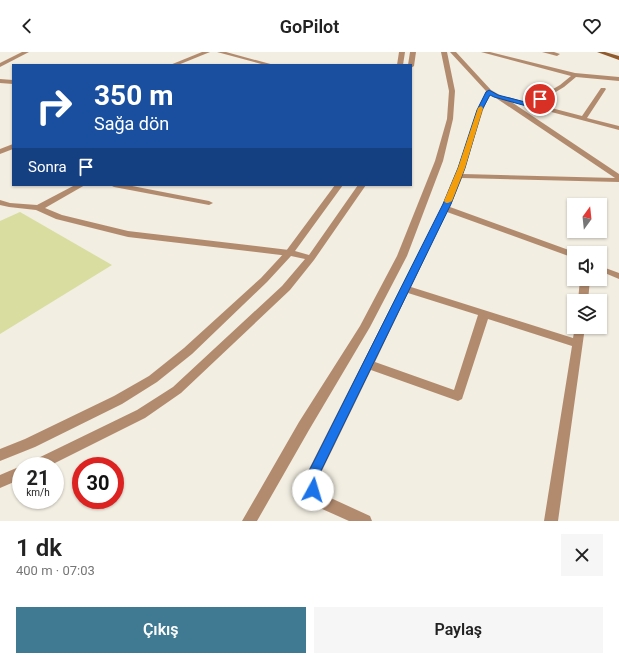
<!DOCTYPE html>
<html lang="tr">
<meta charset="utf-8">
<style>
body{margin:0;font-family:Roboto,sans-serif;background:#f6f6f6;color:#222;height:100vh;display:flex;flex-direction:column;font-size:15px;white-space:nowrap}
*{box-sizing:border-box;margin:0}
p{font-size:13px;color:#767676}
.icon{flex:none;width:22px;height:22px;fill:none;stroke:currentColor;stroke-width:2;stroke-linecap:round;stroke-linejoin:round}
.map{position:relative;height:469px;overflow:hidden}
.sheet{display:flex;flex-direction:column;background:#fff;flex:1}
.sheet>*{flex:none}
.guide{position:absolute;left:12px;top:12px;width:400px;height:122px;border-radius:0px;box-shadow:0 1px 3px #0004;background:#1a4fa0;color:#fff;overflow:hidden}
.needle{width:26px;rotate:15deg}
.controls{position:absolute;left:567px;top:146px;display:grid;gap:8px}
.controls a{display:grid;place-items:center;width:40px;height:40px;border-radius:0px;background:#fff;box-shadow:0 1px 3px #0004;font-size:20px}
.speed{position:absolute;left:12px;top:405px;display:flex;gap:8px;font-size:20px;font-weight:700;text-align:center}
.speed>*{display:grid;place-content:center;width:52px;height:52px;border-radius:50%;background:#fff;box-shadow:0 1px 3px #0004;line-height:1}
.speed small{font-size:10px;font-weight:400}
.speed .limit{border:6px solid #d22;background:#fff;color:#111}
.pin{position:absolute;display:grid;place-items:center;width:34px;height:34px;color:#fff;margin:-17px;border:2px solid #fff;border-radius:50%;box-shadow:0 1px 4px #0007}
.me{position:absolute;width:44px;margin:-22px;rotate:6deg;stroke-linejoin:round;filter:drop-shadow(0 0 3px #0008)}
.turn{display:flex;align-items:center;gap:14px;height:84px;padding:0 16px;font-size:18px}
.turn .icon{width:52px;height:52px;stroke-width:2.5}
.turn b{display:block;font-size:28px;line-height:34px}
.then{display:flex;align-items:center;height:38px;padding:0 16px;background:#0003;gap:8px;font-size:15px}
.round{display:grid;place-items:center;flex:none;width:42px;height:42px;border-radius:0px;background:#f6f6f6}
.overview{display:flex;align-items:center;justify-content:space-between;height:68px;padding:0 16px}
h1{font-size:24px;font-weight:600;line-height:30px}
.action{display:flex;gap:8px;margin-top:auto;padding:8px 16px}
.action a{flex:1;height:46px;border-radius:0px;background:#3f7a92;color:#fff;font-size:16px;font-weight:600;line-height:46px;text-align:center}
.action a+a{background:#f6f6f6;color:#222}
header{display:flex;justify-content:space-between;align-items:center;height:52px;padding:0 16px;background:#fff;font-size:18px;font-weight:600}
.map>svg:first-child{display:block}
</style>
<header><svg class="icon" aria-label="back" viewBox="0 0 24 24"><path d="M15 5l-7 7 7 7"/></svg>GoPilot<svg class="icon" aria-label="heart" viewBox="0 0 24 24"><path d="M12 20l-8-8c-3-5 5-10 8-4 3-6 11-1 8 4z"/></svg></header>
<div class="map">
<svg width="619" height="469" viewBox="0 0 619 469">
<rect width="100%" height="100%" fill="#f2eee2"/>
<path fill="#dadda0" d="M20,160L112,213L0,282V169Z"/>
<g fill="none" stroke-linecap="round" stroke-linejoin="round">
<path fill="#b28b6e" fill-rule="evenodd" d="M600,214L619,221V227L600,219Z"/>
<g fill="#b28b6e" fill-rule="evenodd">
<path d="M22,0H29L0,15V11Z"/>
<path d="M202,0H210L178,13H170Z"/>
<path d="M217,0H226L274,13H265Z"/>
<path d="M441,0H447L455,39L453,67L443,109L407,204L370,275L309,378L257,469H242L299,370L360,274L397,204L435,109L447,67L449,39Z"/>
<path d="M450,0H456L491,38L505,46L508,45L529,51L560,33L571,24L481,0H490L575,21L619,25V29L576,25L564,35L536,52L582,64L601,36H605L606,37L587,66L619,74V78L510,49L619,122V130L462,126L450,155L577,201H574V206L447,160L411,235L573,286L575,275H585L558,469H544L572,294L488,267L462,347L458,349L371,318L317,429L322,442L370,464L372,469H349L311,452L303,429L443,152L458,116L477,58L486,39ZM490,42L615,126L463,122L483,58ZM408,241L478,263L454,338L375,310Z"/>
<path d="M542,0H554L560,2L557,4Z"/>
<path d="M0,27L13,28V32L0,31Z"/>
<path d="M13,92V97L0,102V97Z"/>
<path d="M75,133H85L45,156L62,163L128,179L289,198L294,201L289,204L128,185L56,167L36,158L9,155L0,153V148L10,151L37,153Z"/>
<path d="M110,133H127L209,149L213,151L209,153L114,135Z"/>
<path d="M580,227H590L588,249H578Z"/>
</g>
<g fill="#b28b6e" fill-rule="evenodd">
<path d="M399,0H405L403,13H397Z"/>
<path d="M410,0H416L414,14L411,16V13H408Z"/>
<path d="M335,133H343L295,199L309,203L358,133H366L314,208L290,238L181,341L145,366L49,414H28L30,410L137,358L173,335L282,234L305,207L291,204L267,230L192,302L157,330L122,352L35,395L0,409V397L25,387L114,344L149,324L184,296L261,226L286,199Z"/>
<path d="M21,414V427L0,436V423Z"/>
</g>
<path fill="#915a2c" fill-rule="evenodd" d="M597,0H605L619,4V8Z"/>
</g>
<path fill="#1a73e8" stroke="#114b97" d="M489,38L498,43L529,51L538,46L543,47L530,55L494,45L490,43L482,58L465,116L451,152L316,429L319,438L317,442L313,444L308,442L304,429L443,152L458,116L477,58L486,40Z"/>
<path fill="#f59e0b" d="M481,54L483,56L465,116L452,149L448,151H446L444,149L458,116L478,56Z"/>
</svg>
<div class="controls">
<a><svg class="needle" viewBox="-14 -14 28 28"><path d="M0-13l5 13h-10z" fill="#e53935"/><path d="M0 13l5-13h-10z" fill="#767676"/></svg></a>
<a><svg class="icon" aria-label="sound" viewBox="0 0 24 24"><path d="M4 9h4l5-4v14l-5-4H4zM17 9q2 3 0 6"/></svg></a>
<a><svg class="icon" aria-label="layers" viewBox="0 0 24 24"><path d="M12 4l9 5-9 5-9-5zM3 14l9 5 9-5"/></svg></a>
</div>
<div class="speed"><div>21<small>km/h</small></div><div class="limit">30</div></div>
<div class="pin" style="left:540px;top:47px;background:#d93025"><svg class="icon" aria-label="arrive" viewBox="0 0 24 24"><path d="M6 21V4h12l-3 4 3 4H6"/></svg></div>
<svg class="me" style="left:313px;top:438px" viewBox="-20 -20 40 40"><circle r="19" fill="#fff"/><path d="M0-13L10 11 0 6-10 11z" fill="#1a73e8"/></svg>
<div class="guide">
<div class="turn"><svg class="icon" aria-label="right" viewBox="0 0 24 24"><path d="M7 20v-9h11M14 6l5 5-5 5"/></svg><div><b>350 m</b>Sağa dön</div></div>
<div class="then">Sonra<svg class="icon" aria-label="arrive" viewBox="0 0 24 24"><path d="M6 21V4h12l-3 4 3 4H6"/></svg></div>
</div>
</div>
<section class="sheet">
<div class="overview"><div><h1>1 dk</h1><p>400 m · 07:03</p></div><a class="round"><svg class="icon" aria-label="close" viewBox="0 0 24 24"><path d="M6 6l12 12M18 6L6 18"/></svg></a></div>
<div class="action"><a>Çıkış</a><a>Paylaş</a></div>
</section>
